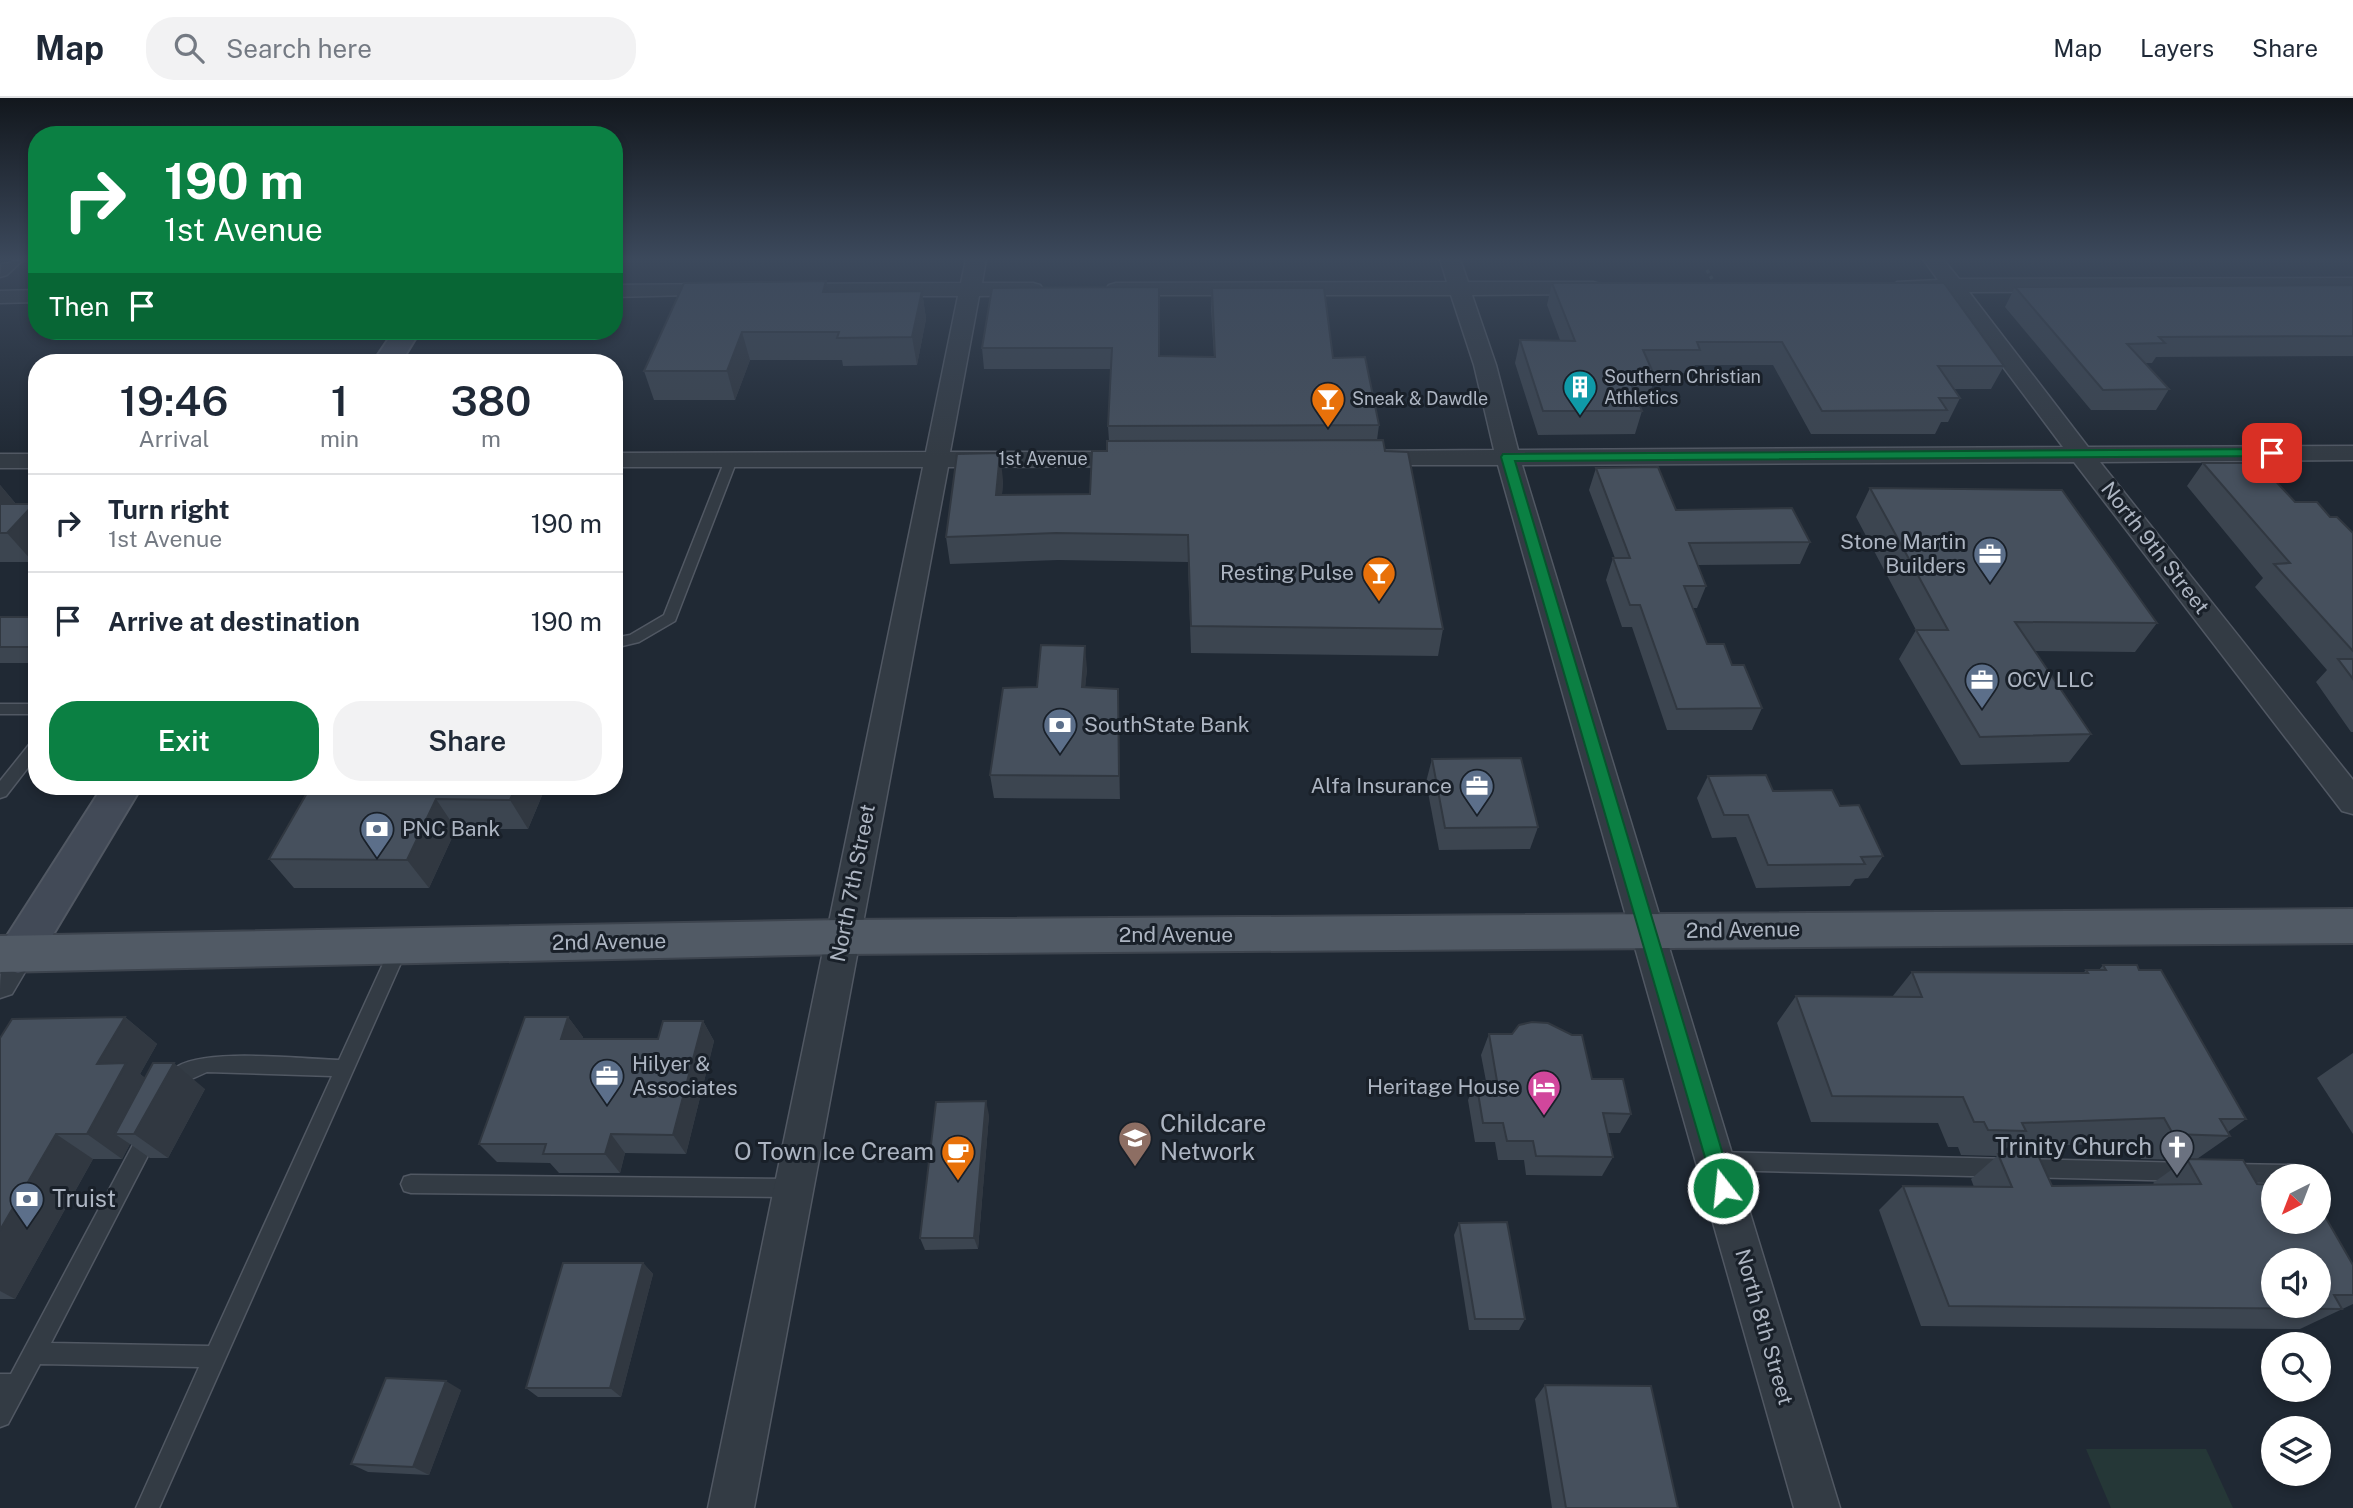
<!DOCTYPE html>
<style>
body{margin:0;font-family:"Public Sans",sans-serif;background:#f2f2f3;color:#1f2937;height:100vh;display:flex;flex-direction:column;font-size:26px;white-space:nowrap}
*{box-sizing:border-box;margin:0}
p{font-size:23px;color:#747a83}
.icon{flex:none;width:38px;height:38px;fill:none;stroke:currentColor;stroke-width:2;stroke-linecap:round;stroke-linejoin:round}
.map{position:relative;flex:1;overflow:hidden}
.side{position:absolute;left:28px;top:256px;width:595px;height:441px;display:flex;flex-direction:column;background:#fff;border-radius:28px;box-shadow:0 4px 10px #0003}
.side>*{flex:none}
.top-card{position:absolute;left:28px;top:28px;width:595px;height:214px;border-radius:28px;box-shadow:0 4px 10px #0003;background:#0b8043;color:#fff;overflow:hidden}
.needle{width:46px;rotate:222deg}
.buttons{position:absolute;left:2261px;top:1066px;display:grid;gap:14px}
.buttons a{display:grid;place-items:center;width:70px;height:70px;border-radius:50%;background:#fff;box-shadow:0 4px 10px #0003;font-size:35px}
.pin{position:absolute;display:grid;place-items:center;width:60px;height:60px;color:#fff;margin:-30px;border-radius:14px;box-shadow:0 4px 10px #0006}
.me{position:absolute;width:77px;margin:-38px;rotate:344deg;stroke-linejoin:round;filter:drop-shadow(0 0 5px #0008)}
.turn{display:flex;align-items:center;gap:24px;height:147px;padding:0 21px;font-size:32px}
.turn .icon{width:91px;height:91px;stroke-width:2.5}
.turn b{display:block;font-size:49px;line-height:60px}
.then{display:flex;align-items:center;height:66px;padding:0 21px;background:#0003;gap:14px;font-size:26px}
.eta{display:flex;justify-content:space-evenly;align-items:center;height:119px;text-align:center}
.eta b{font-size:42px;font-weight:600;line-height:49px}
.cta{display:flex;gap:14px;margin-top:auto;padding:14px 21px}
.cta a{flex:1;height:80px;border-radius:28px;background:#0b8043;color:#fff;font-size:28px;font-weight:600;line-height:80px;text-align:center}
.cta a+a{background:#f2f2f3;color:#1f2937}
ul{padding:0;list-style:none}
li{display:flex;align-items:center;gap:21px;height:98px;padding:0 21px;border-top:2px solid #e0e1e3}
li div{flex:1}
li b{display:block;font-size:26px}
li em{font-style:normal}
header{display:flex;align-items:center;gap:42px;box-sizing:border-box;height:98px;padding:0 35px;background:#fff;border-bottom:2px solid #e0e1e3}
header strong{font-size:33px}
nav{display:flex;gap:38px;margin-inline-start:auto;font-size:24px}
.search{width:490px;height:63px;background:#f2f2f3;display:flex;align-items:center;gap:18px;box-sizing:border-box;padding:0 24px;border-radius:28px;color:#747a83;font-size:26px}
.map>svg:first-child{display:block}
</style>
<header>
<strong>Map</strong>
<div class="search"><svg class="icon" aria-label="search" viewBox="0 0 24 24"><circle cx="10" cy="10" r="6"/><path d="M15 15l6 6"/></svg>Search here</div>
<nav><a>Map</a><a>Layers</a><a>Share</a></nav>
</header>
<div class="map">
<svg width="2353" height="1410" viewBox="0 0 2353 1410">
<rect width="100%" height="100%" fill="#202934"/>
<path fill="#253737" d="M2086,1351H2206L2233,1410H2111Z"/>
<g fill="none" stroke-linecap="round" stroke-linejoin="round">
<g stroke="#515863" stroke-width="3">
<g id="lane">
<path d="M731,358L737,362L675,523L639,544L614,550V540L630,537L664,517L725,362Z"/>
<rect x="0" y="606" width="37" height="10"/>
<path d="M37,641V658L6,698L0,700V683L32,643Z"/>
<path d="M399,842L405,844L408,849L159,1410H136L199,1269L40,1266L8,1326L0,1329V1276H11L143,1028L150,1025L157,1028L160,1034L157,1040L51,1245L209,1248L332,978L207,974L187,983L180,996L173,998L166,996L164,990C166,985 169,975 174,971C200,949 303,961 339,962L393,844Z"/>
<path d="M1715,1054L2190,1065L2197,1067L2200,1074L2197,1081L2190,1083L1715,1072L1708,1069L1705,1063L1708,1057Z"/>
<path d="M2230,1066L2294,1067L2301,1069L2304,1076L2273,1078V1085L2230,1084L2223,1082L2220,1075L2223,1068Z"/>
<path d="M411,1077L793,1081L800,1083L803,1090L800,1097L793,1099L411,1095L404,1093L401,1086L404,1079Z"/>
</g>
</g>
<g stroke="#515863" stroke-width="3">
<g id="street">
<path d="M2,161H22L23,162L7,177L0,179Z"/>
<path d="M966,161H986L982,185H1033L1040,187L1043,191L1040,195L1033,197L979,198L950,354H1134L1143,356L1146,361L1143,366L1134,368L948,369L754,1410H708L923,369H614V355L926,354L958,198H784L777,196L774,192L777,188L784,186L961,185Z"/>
<path d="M1440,161H1460L1468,184H1593L1600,186L1603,190L1600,194L1593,196L1472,197L1496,267L1518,352L2063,349L1947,194L1897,192L1894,188L1897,184L1938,182L1923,161H1943L1959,181L2353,180V192L1969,194L2088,349L2353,348V362L2100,364L2353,682V716L2342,713L2074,364L1522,367L1840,1410H1794L1498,367H1368L1359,365L1356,360L1359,355L1368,353L1494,352L1474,267L1451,197H1116L1109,195L1106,191L1109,187L1116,185L1447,184Z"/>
<path d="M721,186L728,188L731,192L728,196L614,199V187Z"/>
<path d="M37,192V204L0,205V193Z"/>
<rect x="0" y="356" width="37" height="14"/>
<path d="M18,842L30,847L35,857L12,896L0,900C0,876 0,852 18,842Z"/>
</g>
</g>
<g stroke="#515863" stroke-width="4">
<g id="secondary">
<path d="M394,233H420L401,264H373Z"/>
<path d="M103,688H142L33,870L18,875L3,870L0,851L3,844Z"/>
</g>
</g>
<g stroke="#3d444e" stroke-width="4">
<path id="primary" d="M2353,811V845L842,856L0,874V838L842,822Z"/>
</g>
<path stroke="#415254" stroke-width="3.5" stroke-dasharray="3.5 3.5" stroke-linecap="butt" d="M1707,172L1712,181"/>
<use href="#lane" fill="#333b44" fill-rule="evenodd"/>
<use href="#street" fill="#333b44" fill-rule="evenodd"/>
<use href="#secondary" fill="#424a57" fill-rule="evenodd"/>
<use href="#primary" fill="#515a65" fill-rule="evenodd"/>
<g stroke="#555f6b" stroke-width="5">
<path id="rail" d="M0,163L19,161"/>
</g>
<use href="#rail" stroke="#192029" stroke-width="3.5" stroke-dasharray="11" stroke-linecap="butt"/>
</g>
<g fill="#3c4550" fill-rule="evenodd">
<path d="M826,183L828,194L922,193L926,221L917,267L843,268L842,262H750L735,302H654L644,273Z"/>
<path d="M1552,185L2004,268L1991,291H1954L1960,300L1948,324H1941L1935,336H1811L1773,267H1695L1692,275H1653L1655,279L1648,302H1637L1642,313L1635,336L1538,337L1515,265L1520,242H1560L1547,207Z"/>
<path d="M2353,187V258L2156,259L2152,265H2145L2169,291L2156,312H2091L2005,209L2015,189Z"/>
<path d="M1159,189V258L1214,259L1211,211L1212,190L1333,260L1379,327L1377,342L1385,353L1443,531L1438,558L1191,555L1188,464L1058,462L950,466L946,439L1003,382L1002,397L1090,396L1107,353L1109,343L1108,328L1111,271H984L982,250Z"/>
<path d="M2203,365L2330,419L2353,435V634H2351L2316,584L2327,572L2255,489L2263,480L2187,388Z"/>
<path d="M1596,370L1676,412L1810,444L1800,466L1697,467L1706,488L1697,510H1692L1707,546L1732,567L1762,610L1752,632H1667L1632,529H1622L1606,482L1613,460H1615L1589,392Z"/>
<path d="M0,387L16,406L37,410V460L33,464H0Z"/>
<path d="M1870,390L2157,525L2135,554L2034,553L2091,636L2069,664L1961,667L1899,561L1916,532L1856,419Z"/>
<rect x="0" y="519" width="37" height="46"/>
<path d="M1087,571L1085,589L1118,591L1120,701L994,700L990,677L1037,589Z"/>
<path d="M1432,661L1538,729L1530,751L1439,752L1426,684Z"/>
<path d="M1708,678L1840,708L1883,758L1868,780L1855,781L1850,788L1756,790L1736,739L1712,740L1697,700Z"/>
<path d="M311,688H546L528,731H456L429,790H294L269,761Z"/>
<path d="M2103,867L2139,872L2246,1021L2228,1034L2230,1038L2197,1061L2273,1124L2353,1167V1206L2300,1231L1921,1228L1879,1112L1903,1088L1974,1089L1971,1081L1997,1058L1961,1057L1958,1049H1948L1938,1025L1811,1024L1777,925L1796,898L1892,899L1912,874L2083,875L2086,872H2099ZM2132,1045L2141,1061L2185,1062L2153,1085L2154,1086L2052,1088L2000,1056L2008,1049Z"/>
<path d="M125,919L157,946L140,976L145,980L205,991L168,1060H150L130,1046L122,1061H93L15,1201H0V940Z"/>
<path d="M568,919L583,939L582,941H658L703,923L714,943L686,1056L625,1055L620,1075H559L550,1065L497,1064L479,1046Z"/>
<path d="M1489,936L1592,981L1631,1016L1620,1035H1608L1613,1059L1602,1078L1526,1077L1524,1062H1498L1495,1044H1475L1468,1002L1476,983H1486L1481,957Z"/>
<path d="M2353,955V1036L2317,980Z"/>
<path d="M989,1017L978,1151L925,1152L920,1140Z"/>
<path d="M1459,1125L1525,1221L1519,1232H1469L1454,1137Z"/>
<path d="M643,1165L653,1176L621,1299H538L526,1290Z"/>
<path d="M1545,1287L1678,1410H1552L1535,1301Z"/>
<path d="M461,1292L429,1377L368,1374L351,1366Z"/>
</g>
<g fill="#313841">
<path d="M826,183L832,211L823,194Z"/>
<path d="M922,193L926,221L917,267L912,239Z"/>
<path d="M742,234L750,262L735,302L727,273Z"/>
<path d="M1000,355L1003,382L1000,424L996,397Z"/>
<path d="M0,387L21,412L0,434Z"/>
<path d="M34,406L37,410V460L33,464L7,435Z"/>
<path d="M1085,548L1087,571L1083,612L1082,589Z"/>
<path d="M1118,591L1119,614L1120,701L1119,678Z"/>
<path d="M516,688H546L528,731L510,702Z"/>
<path d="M436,701L456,731L429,790L407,762Z"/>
<path d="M125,919L157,946L140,976L159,991L174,965L205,991L168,1060L134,1036H115L130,1046L122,1061L87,1036L97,966Z"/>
<path d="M568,919L583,939L576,961L561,941Z"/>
<path d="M703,923L714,943L686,1056L673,1037Z"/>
<path d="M986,1003L989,1017L978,1151L974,1140Z"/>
<path d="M56,1036L93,1061L15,1201L0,1193V1132Z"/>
<path d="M611,1036L625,1055L620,1075L605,1056Z"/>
<path d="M643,1165L653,1176L621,1299L610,1290Z"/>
<path d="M446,1283L461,1292L429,1377L413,1369Z"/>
</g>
<g fill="#46505d" stroke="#313841" stroke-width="2" fill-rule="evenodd">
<path d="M826,183L823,194L922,193L912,239L837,240L839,234H742L727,273H644L684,185Z"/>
<path d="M1552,185H1944L2004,268H1938L1960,300H1939L1947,312L1822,313L1782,244H1697L1700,252H1643L1655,279H1628L1642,313H1543L1520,242L1575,243Z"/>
<path d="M2353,187V238L2159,239L2165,245L2127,246L2169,291L2103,292L2015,189Z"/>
<path d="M1159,189V258L1215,259L1212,190H1324L1333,260L1365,259L1379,327L1108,328L1112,250H982L992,190Z"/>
<path d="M1383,342L1385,353L1408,354L1443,531L1191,528L1188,437L1056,435L946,439L957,356L1000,355L996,397L1090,396L1092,353H1107V343Z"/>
<path d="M2203,365H2259L2295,404H2317L2330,419H2337L2353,435V553L2274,466L2290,465Z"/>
<path d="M1658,369L1676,412L1792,410L1810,444L1689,445L1706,488H1684L1707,546H1724L1732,567H1744L1762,610L1677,611L1640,507H1630L1613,460H1630L1596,370Z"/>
<path d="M1870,390L2062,392L2157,525L2015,524L2091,636L1980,639L1916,532H1948Z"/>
<path d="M0,406H34L7,435H0Z"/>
<rect x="0" y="519" width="37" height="30"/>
<path d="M1041,547L1085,548L1082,589L1118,591L1119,678L990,677L1003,590L1037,589Z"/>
<path d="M2338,561H2353V581Z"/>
<path d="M1521,660L1538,729L1445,730L1432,661Z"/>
<path d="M1766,677L1773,693L1832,692L1840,708L1859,707L1883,758L1861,759L1865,766L1768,767L1748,717H1724L1708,678Z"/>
<path d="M311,688H516L510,702L436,701L407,762L269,761Z"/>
<path d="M2103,867H2137L2139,872H2161L2246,1021H2220L2230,1038L2173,1036L2164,1020L2022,1025L2026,1033L1988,1032L1984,1024H1974L1963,999L1832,998L1796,898L1922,899L1912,874L2088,875L2086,872H2106Z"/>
<path d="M125,919L97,966L126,965L87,1036H56L0,1132V940L12,921Z"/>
<path d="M525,919H568L561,941H658L663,923H703L673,1037L611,1036L605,1056H543L546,1046H479Z"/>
<path d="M1532,924L1548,925L1572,937H1582L1592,981H1623L1631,1016L1603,1015L1613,1059L1536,1058L1533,1043H1507L1503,1025H1483L1476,983H1497L1489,936H1512L1519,927Z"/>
<path d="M153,965H174L134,1036H115Z"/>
<path d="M986,1003L974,1140H920L936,1004Z"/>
<path d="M1998,1056L2038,1057L2052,1088L2201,1086L2187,1061L2243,1062L2257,1086L2272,1087L2273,1090V1124H2319V1108L2353,1167V1197H2334L2342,1211L1949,1208L1903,1088L2012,1089ZM2273,1162H2319V1208H2273Z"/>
<path d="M1507,1124L1525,1221H1475L1459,1125Z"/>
<path d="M563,1165H643L610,1290H526Z"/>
<path d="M386,1280L446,1283L413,1369L351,1366Z"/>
<path d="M1545,1287L1651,1288L1678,1410H1566Z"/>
</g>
<linearGradient id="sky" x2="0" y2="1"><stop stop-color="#12171d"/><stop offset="0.45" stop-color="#3c495c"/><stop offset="1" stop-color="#3c495c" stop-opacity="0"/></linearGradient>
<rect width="2353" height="358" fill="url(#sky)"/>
<path fill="#0b8043" stroke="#07532c" stroke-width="2" d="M2272,351L2278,355L2276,358L1515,363L1733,1090L1730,1097L1723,1100L1716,1097L1501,359L1503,356Z"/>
<defs>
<g id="building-pin" transform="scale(1.75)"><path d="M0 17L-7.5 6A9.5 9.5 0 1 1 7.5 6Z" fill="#0f9aa8" stroke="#192029"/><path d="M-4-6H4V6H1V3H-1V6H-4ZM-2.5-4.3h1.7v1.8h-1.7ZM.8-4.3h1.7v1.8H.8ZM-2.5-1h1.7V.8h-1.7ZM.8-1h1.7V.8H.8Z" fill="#fff"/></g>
<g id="bar-pin" transform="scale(1.75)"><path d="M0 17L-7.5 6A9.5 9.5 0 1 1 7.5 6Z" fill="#e8710a" stroke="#192029"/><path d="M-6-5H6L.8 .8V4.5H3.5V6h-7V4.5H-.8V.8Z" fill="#fff"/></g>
<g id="office-pin" transform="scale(1.75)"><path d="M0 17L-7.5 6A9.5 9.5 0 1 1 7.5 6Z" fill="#5c6f8a" stroke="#192029"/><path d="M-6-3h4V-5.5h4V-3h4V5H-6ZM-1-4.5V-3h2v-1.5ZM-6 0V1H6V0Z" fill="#fff"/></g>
<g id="bank-pin" transform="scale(1.75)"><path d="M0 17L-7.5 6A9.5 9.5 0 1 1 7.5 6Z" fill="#5c6f8a" stroke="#192029"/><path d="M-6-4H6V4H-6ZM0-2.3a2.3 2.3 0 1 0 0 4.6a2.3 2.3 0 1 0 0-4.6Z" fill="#fff"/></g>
<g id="hotel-pin" transform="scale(1.75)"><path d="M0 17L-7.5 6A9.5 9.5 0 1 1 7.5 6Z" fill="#d1479c" stroke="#192029"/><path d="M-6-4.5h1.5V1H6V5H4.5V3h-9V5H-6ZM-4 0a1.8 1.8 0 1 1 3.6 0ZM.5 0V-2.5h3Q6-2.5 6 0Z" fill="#fff"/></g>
<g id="school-pin" transform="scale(1.75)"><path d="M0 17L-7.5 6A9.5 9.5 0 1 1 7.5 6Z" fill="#8d6e63" stroke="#192029"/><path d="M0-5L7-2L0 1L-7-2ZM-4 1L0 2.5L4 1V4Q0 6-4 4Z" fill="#fff"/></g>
<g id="church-pin" transform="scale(1.75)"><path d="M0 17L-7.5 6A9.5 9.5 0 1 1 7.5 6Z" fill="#6b7280" stroke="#192029"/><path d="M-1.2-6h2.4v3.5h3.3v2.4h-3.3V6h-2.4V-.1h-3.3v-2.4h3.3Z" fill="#fff"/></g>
<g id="cafe-pin" transform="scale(1.75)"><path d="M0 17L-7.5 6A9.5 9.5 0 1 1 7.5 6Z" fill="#e8710a" stroke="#192029"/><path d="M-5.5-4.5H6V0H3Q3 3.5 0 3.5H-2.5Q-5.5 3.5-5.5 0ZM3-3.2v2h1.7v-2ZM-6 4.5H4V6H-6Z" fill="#fff"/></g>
</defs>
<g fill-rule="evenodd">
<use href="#building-pin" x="1580" y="289"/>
<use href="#bar-pin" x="1328" y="301"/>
<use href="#office-pin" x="1990" y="456"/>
<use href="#bar-pin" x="1379" y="475"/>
<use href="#office-pin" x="1982" y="582"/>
<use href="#bank-pin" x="1060" y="627"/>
<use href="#office-pin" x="1477" y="688"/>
<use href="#bank-pin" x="377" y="731"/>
<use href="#office-pin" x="607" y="978"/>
<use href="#hotel-pin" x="1544" y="989"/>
<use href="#school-pin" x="1135" y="1040"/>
<use href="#church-pin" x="2177" y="1049"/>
<use href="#cafe-pin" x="958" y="1054"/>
<use href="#bank-pin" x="27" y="1101"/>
</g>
<g text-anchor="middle" stroke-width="6" stroke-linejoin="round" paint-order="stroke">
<g font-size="18" fill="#adb5c2" stroke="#192029" text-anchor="start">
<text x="1604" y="285">Southern Christian<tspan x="1604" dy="21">Athletics</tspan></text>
<text x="1352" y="307">Sneak &amp; Dawdle</text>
</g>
<g font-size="18" fill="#adb5c2" stroke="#192029">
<text x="1043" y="367">1st Avenue</text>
</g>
<g font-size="21" fill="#adb5c2" stroke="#192029" text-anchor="end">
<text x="1966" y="451">Stone Martin<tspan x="1966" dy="24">Builders</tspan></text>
<text x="1354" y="482">Resting Pulse</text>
<text x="2007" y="589" text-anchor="start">OCV LLC</text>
<text x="1084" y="634" text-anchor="start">SouthState Bank</text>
<text x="1452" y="695">Alfa Insurance</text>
<text x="402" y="738" text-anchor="start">PNC Bank</text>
<text x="632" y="973" text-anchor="start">Hilyer &amp;<tspan x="632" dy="24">Associates</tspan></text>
<text x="1520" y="996">Heritage House</text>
</g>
<g font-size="21" fill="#adb5c2" stroke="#192029">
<text transform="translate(2155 450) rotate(52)" y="7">North 9th Street</text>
<text transform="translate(853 785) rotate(-79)" y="7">North 7th Street</text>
<text transform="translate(1743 832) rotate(-1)" y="7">2nd Avenue</text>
<text x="1176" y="844">2nd Avenue</text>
<text transform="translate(609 844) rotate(-1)" y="7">2nd Avenue</text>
<text transform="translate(1764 1229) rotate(74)" y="7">North 8th Street</text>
</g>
<g font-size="24" fill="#adb5c2" stroke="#192029" text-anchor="start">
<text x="1160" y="1034">Childcare<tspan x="1160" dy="28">Network</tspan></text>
<text x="2152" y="1057" text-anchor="end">Trinity Church</text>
<text x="934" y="1062" text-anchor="end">O Town Ice Cream</text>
<text x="52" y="1109">Truist</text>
</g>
</g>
</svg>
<div class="buttons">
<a><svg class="needle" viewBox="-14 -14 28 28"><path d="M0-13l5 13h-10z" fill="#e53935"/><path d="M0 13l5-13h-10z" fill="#747a83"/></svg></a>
<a><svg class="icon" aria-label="sound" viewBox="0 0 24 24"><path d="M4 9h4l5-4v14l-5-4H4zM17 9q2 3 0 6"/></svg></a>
<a><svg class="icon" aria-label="search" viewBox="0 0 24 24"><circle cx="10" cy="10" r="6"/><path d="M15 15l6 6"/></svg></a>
<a><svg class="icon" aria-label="layers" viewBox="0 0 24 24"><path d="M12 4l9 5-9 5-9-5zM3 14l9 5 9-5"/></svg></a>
</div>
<div class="pin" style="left:2272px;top:355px;background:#d93025"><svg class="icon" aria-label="arrive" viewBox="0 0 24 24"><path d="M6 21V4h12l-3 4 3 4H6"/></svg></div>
<svg class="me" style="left:1723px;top:1090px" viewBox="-20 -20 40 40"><circle r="17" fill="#0b8043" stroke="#fff" stroke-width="3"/><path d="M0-11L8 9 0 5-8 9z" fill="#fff"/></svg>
<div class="top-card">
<div class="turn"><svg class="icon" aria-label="right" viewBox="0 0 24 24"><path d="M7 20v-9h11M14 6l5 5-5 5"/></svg><div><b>190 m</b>1st Avenue</div></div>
<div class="then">Then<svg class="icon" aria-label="arrive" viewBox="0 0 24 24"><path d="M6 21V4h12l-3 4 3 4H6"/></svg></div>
</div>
<section class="side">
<div class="eta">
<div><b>19:46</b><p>Arrival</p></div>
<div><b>1</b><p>min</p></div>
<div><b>380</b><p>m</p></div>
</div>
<ul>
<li><svg class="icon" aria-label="right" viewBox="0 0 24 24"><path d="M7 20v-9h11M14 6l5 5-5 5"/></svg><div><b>Turn right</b><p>1st Avenue</p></div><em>190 m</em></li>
<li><svg class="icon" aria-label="arrive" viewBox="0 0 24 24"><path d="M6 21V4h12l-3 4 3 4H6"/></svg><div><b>Arrive at destination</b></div><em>190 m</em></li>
</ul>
<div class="cta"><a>Exit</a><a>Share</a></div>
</section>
</div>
